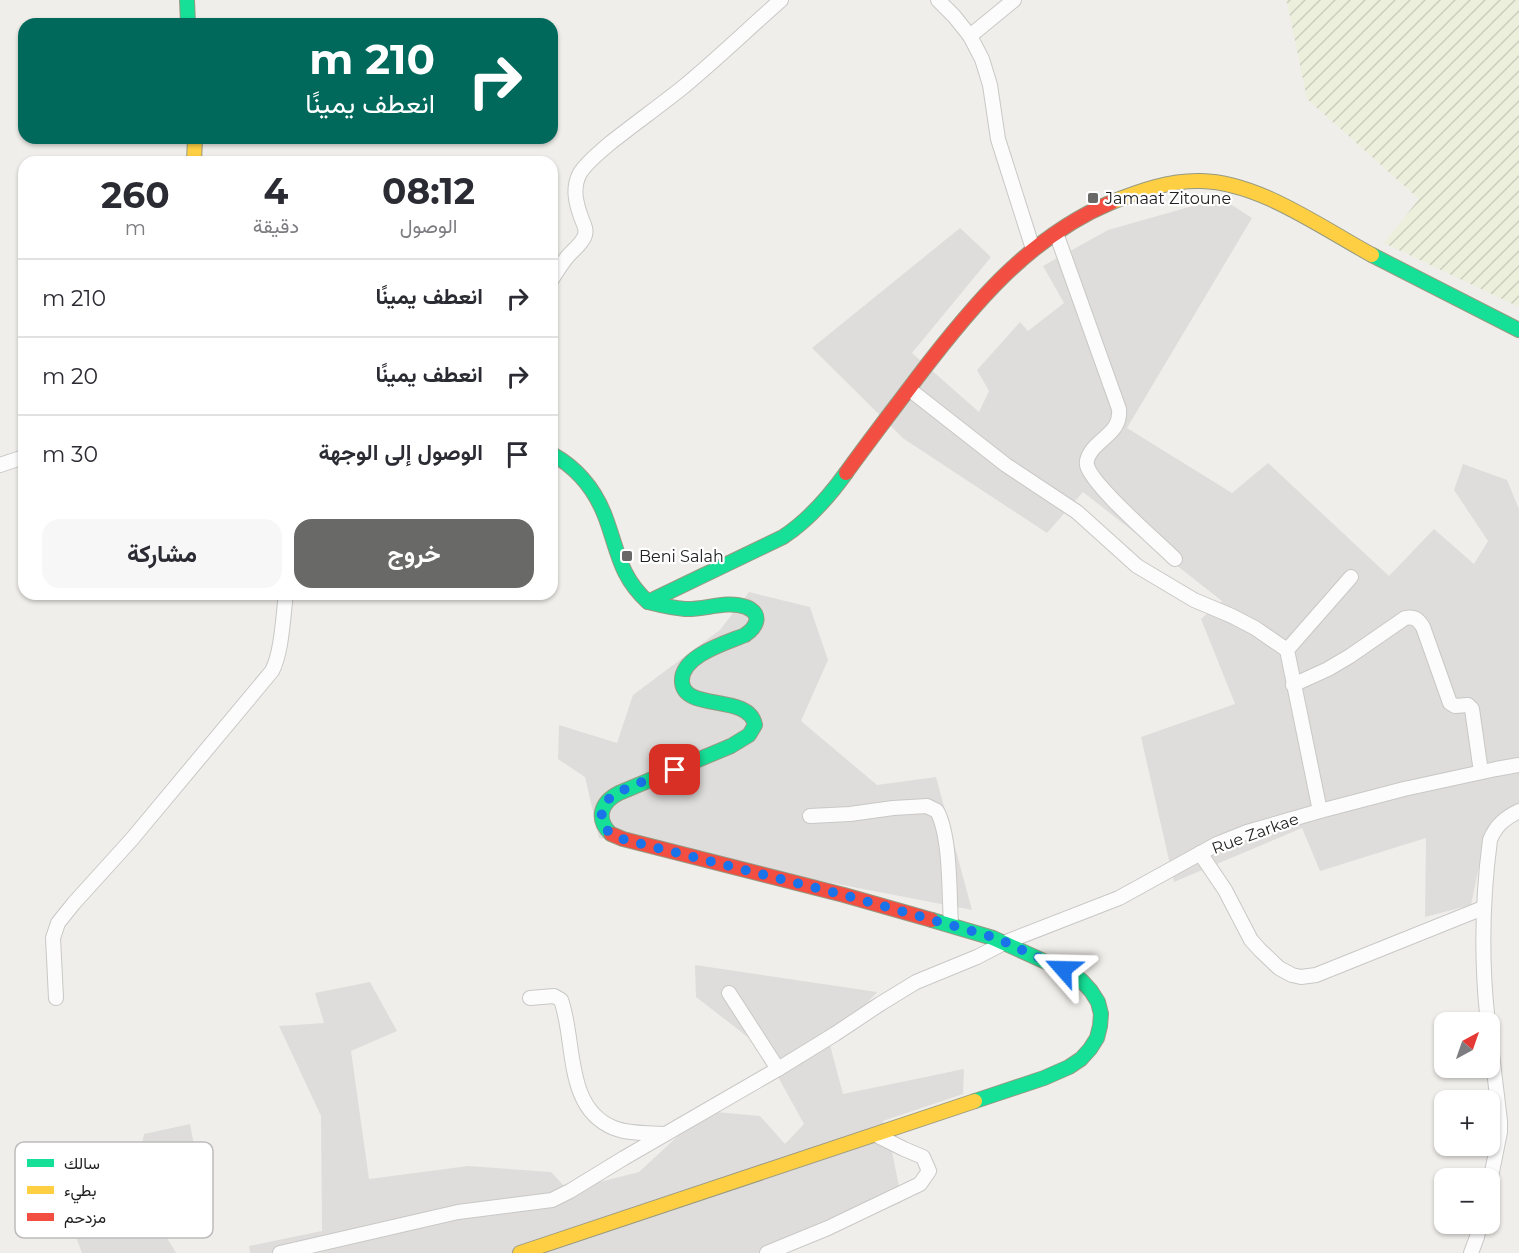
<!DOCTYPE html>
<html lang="ar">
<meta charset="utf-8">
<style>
body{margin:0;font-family:Montserrat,Vazirmatn,sans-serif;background:#f7f7f7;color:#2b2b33;direction:rtl;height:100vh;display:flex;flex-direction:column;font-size:22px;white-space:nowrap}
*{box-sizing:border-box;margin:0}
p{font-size:20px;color:#7c7c81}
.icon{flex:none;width:33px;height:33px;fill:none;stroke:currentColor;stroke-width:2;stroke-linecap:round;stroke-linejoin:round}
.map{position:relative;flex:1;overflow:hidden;direction:ltr}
.panel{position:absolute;left:18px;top:156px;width:540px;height:444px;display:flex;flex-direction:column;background:#fff;border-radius:18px;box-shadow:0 2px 4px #0004;direction:rtl}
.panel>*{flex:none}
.banner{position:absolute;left:18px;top:18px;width:540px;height:126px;border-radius:18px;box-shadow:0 2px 4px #0004;direction:rtl;background:#00695c;color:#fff;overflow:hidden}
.needle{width:39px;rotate:40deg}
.fabs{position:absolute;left:1434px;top:1012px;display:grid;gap:12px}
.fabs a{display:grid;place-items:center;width:66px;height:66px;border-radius:12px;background:#fff;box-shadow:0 2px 4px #0004;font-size:30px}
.pin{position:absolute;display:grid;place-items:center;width:51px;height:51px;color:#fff;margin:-26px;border-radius:12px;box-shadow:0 3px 9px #0006}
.me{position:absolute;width:66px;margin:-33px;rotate:295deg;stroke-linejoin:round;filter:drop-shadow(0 0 4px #0008)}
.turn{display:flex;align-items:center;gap:21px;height:126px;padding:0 24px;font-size:27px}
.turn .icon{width:78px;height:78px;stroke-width:2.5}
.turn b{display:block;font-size:42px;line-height:51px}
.eta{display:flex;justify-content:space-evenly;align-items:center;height:102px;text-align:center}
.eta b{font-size:36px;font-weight:700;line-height:42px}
.action{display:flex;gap:12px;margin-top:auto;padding:12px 24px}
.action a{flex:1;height:69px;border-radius:18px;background:#696967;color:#fff;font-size:24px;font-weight:700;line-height:69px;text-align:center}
.action a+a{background:#f7f7f7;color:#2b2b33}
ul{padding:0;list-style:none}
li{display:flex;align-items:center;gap:18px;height:78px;padding:0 24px;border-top:2px solid #e1e1e2}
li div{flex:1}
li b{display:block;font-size:22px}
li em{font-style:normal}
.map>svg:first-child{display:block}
</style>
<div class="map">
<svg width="1519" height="1253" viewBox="0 0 1519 1253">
<defs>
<pattern id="farmland-furrows" width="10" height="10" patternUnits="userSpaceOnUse" patternTransform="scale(1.5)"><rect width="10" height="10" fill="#edefdd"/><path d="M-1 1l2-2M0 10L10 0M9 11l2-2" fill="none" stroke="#cbcdbd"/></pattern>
</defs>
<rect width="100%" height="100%" fill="#f0eeea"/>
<g fill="#dfdddb">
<path d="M1221,198L1252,218L1127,428L1232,493L1268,463L1389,576L1434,529L1474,564L1488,541L1454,490L1463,464L1507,480L1519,509V816L1486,833L1471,905L1425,917L1426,838L1320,871L1302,828L1174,882L1141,737L1235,704L1201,619L1222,601L1083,492L1047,533L904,439L812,348L960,228L991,257L912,353L979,412L989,391L977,370L1020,322L1028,331L1064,303L1043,266L1108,230Z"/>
<path d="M749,592L810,607L828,660L801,721L877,785L936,777L972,910L599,838L585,777L558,759L559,725L617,743L633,695L720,630Z"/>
<path d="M695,965L877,992L830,1045L843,1094L964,1069L963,1094L883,1121L891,1146L902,1202L784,1253H250L249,1246L322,1231L321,1116L279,1026L324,1023L315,993L370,982L397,1031L351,1051L369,1179L468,1166L551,1172L568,1190L639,1172L705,1111L760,1116L785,1144L804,1124L762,1048L696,997Z"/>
<path d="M190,1124L199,1171L178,1179L185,1212L160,1226L176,1253H82L67,1213L137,1168L144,1134Z"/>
</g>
<path fill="url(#farmland-furrows)" d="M1285,0H1519V307L1384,243L1419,199L1307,99L1287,2Z"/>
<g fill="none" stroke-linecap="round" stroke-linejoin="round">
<g stroke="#c8c8c6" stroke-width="16">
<g id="street">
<path d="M938,0L954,16L970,36L982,59L990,85L998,139L1033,249"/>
<path d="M970,36L1014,0"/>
<path d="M1056,233L1119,409C1121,430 1105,435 1093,449C1089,454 1086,459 1087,465C1091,485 1158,542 1175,559"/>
<path d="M552,279C557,271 562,263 568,256C573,250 583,243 585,235C587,229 583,223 581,217C576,203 572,188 580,173C587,162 599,153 609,144C633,125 658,107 682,88C716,60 748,29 781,0"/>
<path d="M909,389L1006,465L1077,512L1137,566L1194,600L1232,616L1255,628L1287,650"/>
<path d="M0,465L24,457"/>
<path d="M1293,685L1328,669L1350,656L1405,618C1414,616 1418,619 1423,627L1450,703L1455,706L1468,705L1472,709L1481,772"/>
<path d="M1320,811L1287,650L1351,577"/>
<path d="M810,816L850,814L893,808L927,806L937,811C951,837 949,895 951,925"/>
<path d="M1200,853L1225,890L1251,940L1260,950L1279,968L1292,975L1301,977L1316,975L1483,908"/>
<path d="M729,993L778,1069"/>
<path d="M56,998L53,938L58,923L74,903L132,839L272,671C282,652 283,616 286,594"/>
<path d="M530,998L554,996L561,1000C576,1041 564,1108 614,1128C629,1134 648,1133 665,1134"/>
<path d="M1488,1023C1481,962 1482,901 1490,840C1496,825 1505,818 1519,811"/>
<path d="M1490,1037L1500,1121V1132L1490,1182"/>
<path d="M280,1253L458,1212L552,1200L570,1191L624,1158L778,1069L835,1034L880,1004L916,982L977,957L1006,942L1119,898L1217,844L1247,832L1320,811L1404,789L1496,769L1519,765"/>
<path d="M767,1253L828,1228L920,1184L929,1171L923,1157L904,1149L876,1135"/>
<path d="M1471,1253L1477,1237L1480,1224"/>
</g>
</g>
<g stroke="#969a80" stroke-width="16">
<g id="fast">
<path d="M187,0L188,24"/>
<path d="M1372,255L1519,330"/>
<path d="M552,454C577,468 595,490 605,516C618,550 619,576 648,602L783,537C809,520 828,498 846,473"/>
<path d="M611,834C595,819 601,802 619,793L731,746L749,735L755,725C749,693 684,712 682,682C680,656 726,643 745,635C757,627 763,614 746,607C726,600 705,610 685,609C672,608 660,605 648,602"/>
<path d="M932,920L993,938L1068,972L1081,980L1091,991L1098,1002L1101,1014L1100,1026L1097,1038L1090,1049L1081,1059L1069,1067L1044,1078L975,1101"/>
</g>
</g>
<g stroke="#969a80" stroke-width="16">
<g id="slow">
<path d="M194,162L195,138"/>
<path d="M1112,202C1140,191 1170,180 1201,181C1259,182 1322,228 1372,255"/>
<path d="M520,1253L975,1101"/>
</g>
</g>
<g stroke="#969a80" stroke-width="16">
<g id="jam">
<path d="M846,473C869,441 893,410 917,378C971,307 1028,237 1112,202"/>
<path d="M611,834L623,839L844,895L932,920"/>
</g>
</g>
<use href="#street" stroke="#fdfcfc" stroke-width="14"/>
<use href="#fast" stroke="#16e098" stroke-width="14"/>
<use href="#slow" stroke="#ffcf43" stroke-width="14"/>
<use href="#jam" stroke="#f24e42" stroke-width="14"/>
</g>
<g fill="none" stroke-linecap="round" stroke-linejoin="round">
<path stroke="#1a73e8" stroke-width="10" stroke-dasharray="0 18" d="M675,770C659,776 616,789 606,802C602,807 601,814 602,820C605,834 618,838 630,841L844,895L986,935L1005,942L1063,969"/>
</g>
<g fill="#696967" stroke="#fff" stroke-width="2">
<rect x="1087" y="192" width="12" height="12" rx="3"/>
<rect x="621" y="550" width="12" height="12" rx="3"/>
</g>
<g text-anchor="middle" stroke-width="4.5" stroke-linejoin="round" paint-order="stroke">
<g font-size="16" fill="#212121" stroke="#fff" text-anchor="start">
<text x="1105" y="204">Jamaat Zitoune</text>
<text x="639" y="562">Beni Salah</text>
</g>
<g font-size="16" fill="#212121" stroke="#fff">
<text transform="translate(1255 833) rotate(-20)" y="6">Rue Zarkae</text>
</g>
</g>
<rect x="15" y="1142" width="198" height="96" rx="9" fill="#fff" stroke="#bcbcbc" stroke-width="1.5"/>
<rect x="27" y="1159" width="27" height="8" fill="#16e098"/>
<rect x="27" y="1186" width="27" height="8" fill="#ffcf43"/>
<rect x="27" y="1213" width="27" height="8" fill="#f24e42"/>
<g font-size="16" fill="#212121">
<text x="64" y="1169">سالك</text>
<text x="64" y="1196">بطيء</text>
<text x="64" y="1223">مزدحم</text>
</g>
</svg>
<div class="fabs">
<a><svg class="needle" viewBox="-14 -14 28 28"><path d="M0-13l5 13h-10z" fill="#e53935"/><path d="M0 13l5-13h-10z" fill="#7c7c81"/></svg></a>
<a>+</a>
<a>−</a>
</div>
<div class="pin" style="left:675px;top:770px;background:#d93025"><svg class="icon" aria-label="arrive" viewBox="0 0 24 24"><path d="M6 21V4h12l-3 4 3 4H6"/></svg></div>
<svg class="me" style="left:1063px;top:969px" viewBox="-20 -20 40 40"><path d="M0-17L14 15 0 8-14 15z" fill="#1a73e8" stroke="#fff" stroke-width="4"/></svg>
<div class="banner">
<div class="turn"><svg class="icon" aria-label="right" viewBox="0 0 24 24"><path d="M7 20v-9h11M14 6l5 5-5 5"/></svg><div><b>210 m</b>انعطف يمينًا</div></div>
</div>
<section class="panel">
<div class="eta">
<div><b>08:12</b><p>الوصول</p></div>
<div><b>4</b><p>دقيقة</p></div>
<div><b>260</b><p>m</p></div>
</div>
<ul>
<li><svg class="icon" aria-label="right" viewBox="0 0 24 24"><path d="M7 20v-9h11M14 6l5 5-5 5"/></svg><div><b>انعطف يمينًا</b></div><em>210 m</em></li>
<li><svg class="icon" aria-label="right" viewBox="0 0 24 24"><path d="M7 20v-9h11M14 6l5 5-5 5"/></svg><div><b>انعطف يمينًا</b></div><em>20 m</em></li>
<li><svg class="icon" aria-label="arrive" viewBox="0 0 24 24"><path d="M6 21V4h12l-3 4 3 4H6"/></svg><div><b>الوصول إلى الوجهة</b></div><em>30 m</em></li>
</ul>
<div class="action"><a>خروج</a><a>مشاركة</a></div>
</section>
</div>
